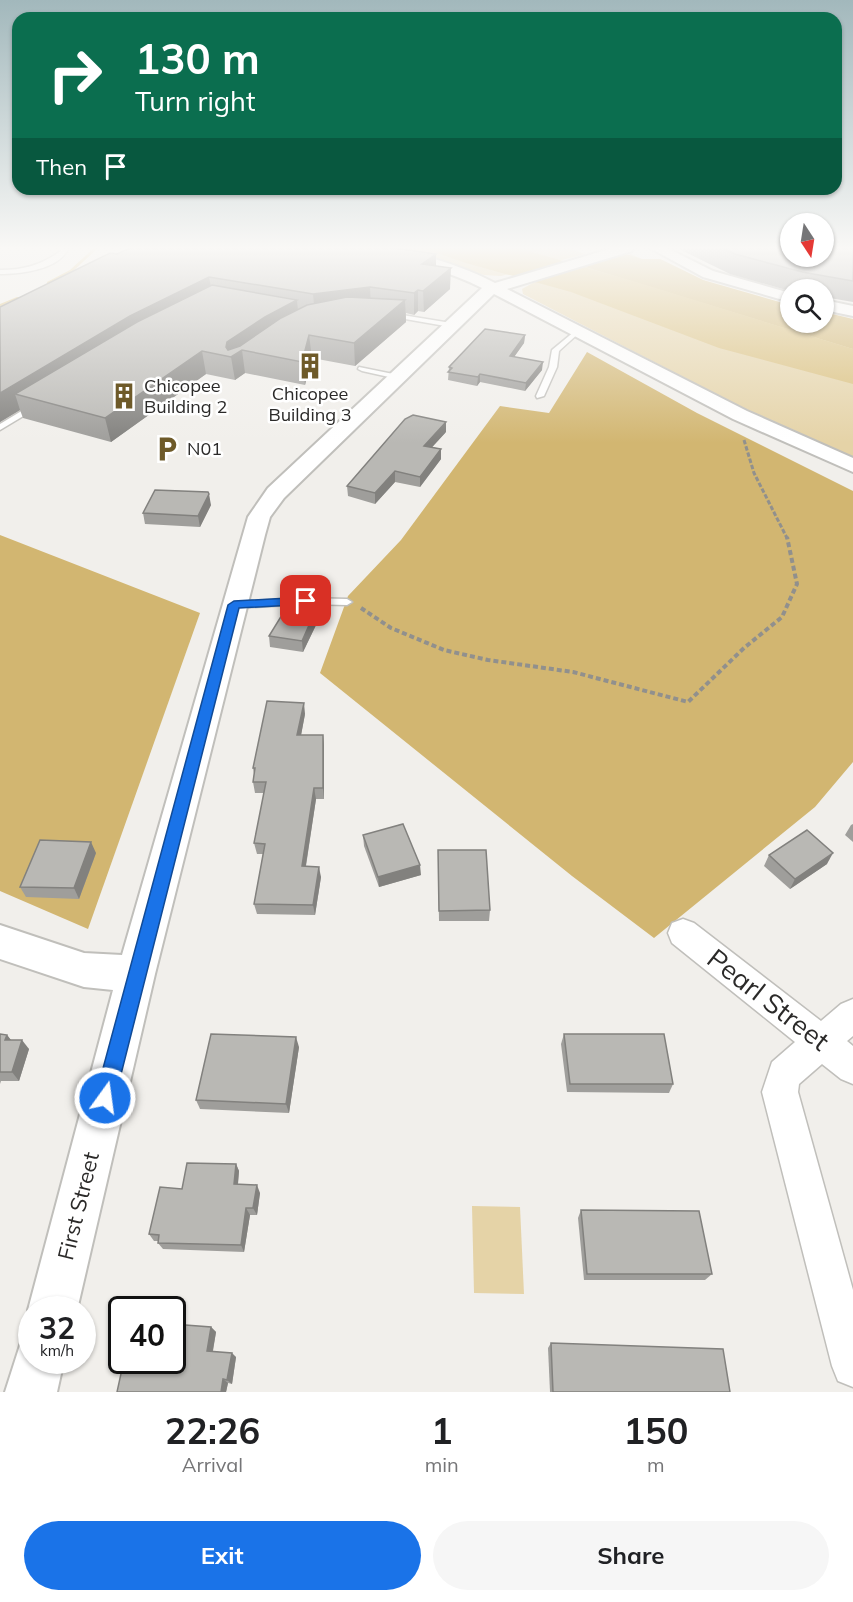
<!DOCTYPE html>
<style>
body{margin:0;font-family:Mulish,sans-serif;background:#f6f6f6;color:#202124;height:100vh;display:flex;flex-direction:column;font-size:22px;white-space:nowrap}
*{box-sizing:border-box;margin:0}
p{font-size:20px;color:#757577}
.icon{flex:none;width:33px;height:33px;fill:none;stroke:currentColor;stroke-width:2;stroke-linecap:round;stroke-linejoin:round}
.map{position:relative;height:1392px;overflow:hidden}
.side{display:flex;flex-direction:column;background:#fff;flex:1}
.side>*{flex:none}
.banner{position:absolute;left:12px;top:12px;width:830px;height:183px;border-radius:18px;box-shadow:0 2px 4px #0004;background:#0b6e4f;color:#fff;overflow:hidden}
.needle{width:39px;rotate:168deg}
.controls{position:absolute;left:780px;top:213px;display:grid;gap:12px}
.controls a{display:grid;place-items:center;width:54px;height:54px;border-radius:50%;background:#fff;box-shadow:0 2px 4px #0004;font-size:30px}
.speed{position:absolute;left:18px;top:1296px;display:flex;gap:12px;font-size:30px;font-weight:700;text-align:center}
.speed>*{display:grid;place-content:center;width:78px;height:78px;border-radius:50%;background:#fff;box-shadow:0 2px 4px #0004;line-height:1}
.speed small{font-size:15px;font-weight:400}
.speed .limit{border:3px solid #111;border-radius:9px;background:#fff;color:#111}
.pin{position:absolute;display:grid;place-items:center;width:51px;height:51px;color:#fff;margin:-26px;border-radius:12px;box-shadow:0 3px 9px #0006}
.me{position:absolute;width:66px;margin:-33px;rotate:14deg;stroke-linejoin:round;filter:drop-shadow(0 0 4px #0008)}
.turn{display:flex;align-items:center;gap:21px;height:126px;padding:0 24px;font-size:27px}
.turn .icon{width:78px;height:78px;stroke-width:2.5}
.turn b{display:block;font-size:42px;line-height:51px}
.then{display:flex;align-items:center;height:57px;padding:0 24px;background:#0003;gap:12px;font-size:22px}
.eta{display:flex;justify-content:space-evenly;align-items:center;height:102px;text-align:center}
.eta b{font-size:36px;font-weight:700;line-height:42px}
.action{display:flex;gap:12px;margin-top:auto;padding:12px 24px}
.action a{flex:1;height:69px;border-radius:36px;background:#1a73e8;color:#fff;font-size:24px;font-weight:700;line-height:69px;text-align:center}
.action a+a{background:#f6f6f6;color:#202124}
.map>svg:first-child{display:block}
</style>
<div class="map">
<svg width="853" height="1392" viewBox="0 0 853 1392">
<rect width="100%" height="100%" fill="#f1efeb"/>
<g fill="#e5d3a7">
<path d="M389,248H569L585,254L501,276L484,275L423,255Z"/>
<path d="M631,254L642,259H660L790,322L853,321V459L731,402L523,294L522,289L542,278Z"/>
<path d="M472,1206L520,1207L524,1294L474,1293Z"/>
</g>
<g fill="#d2b671">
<path d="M626,254L642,259H660L703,280L790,305V322H824V312L853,319V349L582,266Z"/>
<path d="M587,352L697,413L853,491V762L815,807L654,938L572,876L320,673L348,596L401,540L500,406L549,413Z"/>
<path d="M0,535L200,613L88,929L0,891Z"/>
</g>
<path fill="#d9be79" d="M422,248H467L465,249L468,251L470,250L468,248H518L636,282L853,349V384L719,348L571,292L466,263Z"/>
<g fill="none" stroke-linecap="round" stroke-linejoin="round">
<g fill="#d9be79" fill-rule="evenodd">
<path d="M94,248H98L72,272L51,284H47V282L70,270Z"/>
<path d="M17,297L21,298L0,307V304Z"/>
</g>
<g stroke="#c0bfbb" stroke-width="3">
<g id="service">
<path d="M59,248L68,249C58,270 20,274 0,274V270C24,270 41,265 61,251Z"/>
<path d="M390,313L451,323L454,325L451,327L388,316V314Z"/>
<path d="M575,331L580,332L559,351L557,367L544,396L537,398L536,396L549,367L552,350Z"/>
<path d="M359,367L398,375L402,377L398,379L362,371L358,369Z"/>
<path d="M33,404L40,406L0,430V424Z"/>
<path d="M306,598L347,599L352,602L347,605L306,604L234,608L229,605L234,602Z"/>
</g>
</g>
<g stroke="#c0bfbb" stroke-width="3">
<path id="minor" d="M683,919L694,923L821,1021L841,1004L853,999V1036L847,1041L853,1046V1084L841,1079L822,1064L799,1084L798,1092L853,1290V1387L838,1381L832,1366L762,1092L772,1062L795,1042L672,943L668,933L672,923Z"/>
</g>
<g stroke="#c0bfbb" stroke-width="4">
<g id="tertiary">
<path d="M361,248C402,246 459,264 495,283L613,248H634L632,251L507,289L747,411L853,458V472L733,419L494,294L284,498L270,517L265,535L155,974L77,1310H32V1319L28,1310L113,990L84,987L0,959V925L84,953L122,955L248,517L268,488L482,288C446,269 403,261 363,251Z"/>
<path d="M650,248H667L713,271L790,293V302L703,277Z"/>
<path d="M824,300L853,306V316L824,310Z"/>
<path d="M32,1338V1360H64L57,1392H5L21,1342Z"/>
</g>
</g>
<path stroke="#91908d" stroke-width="3" stroke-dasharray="4.5 2" stroke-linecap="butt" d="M744,440L754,473L787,538"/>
<path stroke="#91908d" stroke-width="4" stroke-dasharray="5 3" stroke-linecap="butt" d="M361,608L391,628L444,650L488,660L573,672L688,702L744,648L782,617L797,584L787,537"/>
<use href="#service" fill="#fff" fill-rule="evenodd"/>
<use href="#minor" fill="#fff" fill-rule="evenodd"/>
<use href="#tertiary" fill="#fff" fill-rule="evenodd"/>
</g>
<g fill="#9f9e9b">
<path d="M677,248H853V302L824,297V290H790V291L730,274Z"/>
<path d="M117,254L436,266L450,289L424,312L418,311L414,315L406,313V322L355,366L312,358L305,385L245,373L235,380L206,374L111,442L23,418L20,410L0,422V307Z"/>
<path d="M525,335L524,343L514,357L542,370L525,391L480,382L477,386L448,380L449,367Z"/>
<path d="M446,432L432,447L441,449V459L420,487L395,482L375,504L348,496L347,486Z"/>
<path d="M211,505L200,527L145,524L143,513Z"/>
<path d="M314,614L316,625L303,652L270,647L269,636Z"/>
<path d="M305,714L301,735H323L324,746V799H316L306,866L321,877L315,915L257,914L254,904L263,854H257L254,843L264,793H255L253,782L254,774L253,768Z"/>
<path d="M853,824V842L845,835L851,825Z"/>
<path d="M363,835L421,875L379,887L364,846Z"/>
<path d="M438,850L490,910L489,921H439Z"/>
<path d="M96,853L79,899L26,897L20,887Z"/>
<path d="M769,855L827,864L790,889L764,866Z"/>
<path d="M0,1034L7,1035L11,1040L29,1049L19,1081H1L0,1084Z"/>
<path d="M564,1034L673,1084L669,1093L567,1092L561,1044Z"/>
<path d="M299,1047L289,1113L200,1109L196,1100Z"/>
<path d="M236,1164L239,1171L238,1185L260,1193L257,1215H250L244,1252L163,1249L158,1243V1241H154L149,1234L182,1189Z"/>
<path d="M581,1210L712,1274L705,1280H584L578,1218Z"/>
<path d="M211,1327L216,1332L213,1351L236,1357L232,1384L228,1383L226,1392H117L172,1360Z"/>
<path d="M551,1343L730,1392H550L548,1348Z"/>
</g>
<g fill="#82817e">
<path d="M436,254V275L422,264Z"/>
<path d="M451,268L450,289L424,312L423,291Z"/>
<path d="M209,277L213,298L15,394L20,410L0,422V393L130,316Z"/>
<path d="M370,287L371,309L315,316L313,294Z"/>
<path d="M418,290V311L414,315V293Z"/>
<path d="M297,300L299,322L242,350L245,373L235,380L231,357L226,347L227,342L265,317Z"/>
<path d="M405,300L406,322L355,366L354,343Z"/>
<path d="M309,335L312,358L305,385L302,362Z"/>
<path d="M525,335L524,343L509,364L510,356Z"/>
<path d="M202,351L206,374L111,442L105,418Z"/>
<path d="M543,362L542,370L525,391L526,383Z"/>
<path d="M480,374V382L477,386L478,377Z"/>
<path d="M446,422V432L424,456V446Z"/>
<path d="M441,449V459L420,487V477Z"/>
<path d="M395,471V482L375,504V493Z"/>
<path d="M209,494L211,505L200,527L198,516Z"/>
<path d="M314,614L316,625L303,652L302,641Z"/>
<path d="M304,703L305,714L299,746L297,735Z"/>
<path d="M323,735L324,746V799L323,788Z"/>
<path d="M314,788L316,799L304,877L302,866Z"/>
<path d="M91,842L96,853L79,899L74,888Z"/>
<path d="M833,853L827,864L790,889L795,879Z"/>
<path d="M420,865L421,875L379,887L378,877Z"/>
<path d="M319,867L321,877L315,915L313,905Z"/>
<path d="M7,1035L14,1044L5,1040Z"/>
<path d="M296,1037L299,1047L289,1113L286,1104Z"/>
<path d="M22,1040L29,1049L19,1081L12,1072Z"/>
<path d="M236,1164L239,1171L237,1192L234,1184Z"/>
<path d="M257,1185L260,1193L257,1215L253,1208Z"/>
<path d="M246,1208L250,1215L244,1252L241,1245Z"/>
<path d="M211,1327L216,1332L212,1355L207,1351Z"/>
<path d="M232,1353L236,1357L232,1384L227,1380Z"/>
<path d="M223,1379L228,1383L226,1392H221Z"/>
</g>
<g fill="#b9b8b4" stroke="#82817e" stroke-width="1.5">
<path d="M130,248H394L436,254L422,264L451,268L423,291L418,290L414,293L370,287L313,294L209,277L130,316L0,393V307L110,253L117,254Z"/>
<path d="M722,248H790V256H824V248H853V281L802,272L735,254Z"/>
<path d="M212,285L297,300L265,317L227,342L226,347L228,350L240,346L281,318L307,305L347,297L405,300L354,343L309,335L302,362L242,350L231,357L202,351L105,418L15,394L137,322Z"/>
<path d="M485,329L525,335L510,356L543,362L526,383L480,374L478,377L448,372L452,368L449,367Z"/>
<path d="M413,415L446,422L424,446L441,449L420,477L395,471L375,493L347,486L405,419Z"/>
<path d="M155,490L208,492L209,494L198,516L143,513Z"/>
<path d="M285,610L314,614L302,641L269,636Z"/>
<path d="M267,701L304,703L297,735H323V788H314L302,866L319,867L313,905L254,904L265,844L254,843L266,782H253L255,768H253Z"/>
<path d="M403,824L420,865L378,877L363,835Z"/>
<path d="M807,830L833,853L795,879L769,855Z"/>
<path d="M40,840L91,842L74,888L20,887Z"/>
<path d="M438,850H486L490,910L439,911Z"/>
<path d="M0,1034L7,1035L5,1040H22L12,1072H0Z"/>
<path d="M211,1034L296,1037L286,1104L196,1100Z"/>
<path d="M564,1034H664L673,1084H570Z"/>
<path d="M187,1163L236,1164L234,1184L257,1185L253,1208H246L241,1245L158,1243L159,1235L149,1234L160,1187L182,1189Z"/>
<path d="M581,1210L699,1211L712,1274H587Z"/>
<path d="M172,1324L211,1327L207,1351L232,1353L227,1380L223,1379L221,1392H117L124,1360H172Z"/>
<path d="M551,1343L723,1349L730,1392H553Z"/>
</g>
<linearGradient id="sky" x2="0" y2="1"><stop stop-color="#a2b8bc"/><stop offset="0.56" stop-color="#f9f8f6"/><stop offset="1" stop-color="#f9f8f6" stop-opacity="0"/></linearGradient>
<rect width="853" height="443" fill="url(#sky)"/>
<path fill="#1a73e8" stroke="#114b97" stroke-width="1.5" d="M306,597L310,598V604L239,608L115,1098L112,1106L105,1108L98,1106L95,1098L228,605L234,601Z"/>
<defs>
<g id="building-bare" transform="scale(2.07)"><path d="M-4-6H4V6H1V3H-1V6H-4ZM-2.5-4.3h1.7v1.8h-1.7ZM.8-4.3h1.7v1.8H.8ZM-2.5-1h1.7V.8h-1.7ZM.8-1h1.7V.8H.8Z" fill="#6e5a29" stroke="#fff" stroke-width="2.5" paint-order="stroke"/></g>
<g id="parking-bare" transform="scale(2.07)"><path d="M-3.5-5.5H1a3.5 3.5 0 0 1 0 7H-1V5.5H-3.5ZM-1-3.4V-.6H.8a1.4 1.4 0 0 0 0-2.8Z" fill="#6e5a29" stroke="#fff" stroke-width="2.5" paint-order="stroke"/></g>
</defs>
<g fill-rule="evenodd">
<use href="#building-bare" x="310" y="366"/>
<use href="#building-bare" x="124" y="396"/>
<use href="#parking-bare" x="167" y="449"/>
</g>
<g text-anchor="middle" stroke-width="5" stroke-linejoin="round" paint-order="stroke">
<g font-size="18" fill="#2b2a29" stroke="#fff" text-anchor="start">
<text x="144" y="392">Chicopee<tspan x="144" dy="21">Building 2</tspan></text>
<text x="310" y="400" text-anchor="middle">Chicopee<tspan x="310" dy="21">Building 3</tspan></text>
<text x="187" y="455">N01</text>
</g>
<g font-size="22" fill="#2b2a29" stroke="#fff">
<text transform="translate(78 1206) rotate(-76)" y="8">First Street</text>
</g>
<g font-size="27" fill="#2b2a29" stroke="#fff">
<text transform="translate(768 1000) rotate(38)" y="9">Pearl Street</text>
</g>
</g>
</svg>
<div class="controls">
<a><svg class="needle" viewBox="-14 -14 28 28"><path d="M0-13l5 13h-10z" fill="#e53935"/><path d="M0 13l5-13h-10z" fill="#757577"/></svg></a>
<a><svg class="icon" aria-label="search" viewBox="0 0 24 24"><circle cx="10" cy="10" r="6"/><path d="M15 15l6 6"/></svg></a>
</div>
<div class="speed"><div>32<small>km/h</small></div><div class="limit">40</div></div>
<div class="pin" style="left:306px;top:601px;background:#d93025"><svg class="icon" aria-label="arrive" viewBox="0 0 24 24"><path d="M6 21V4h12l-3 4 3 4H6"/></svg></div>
<svg class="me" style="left:105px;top:1098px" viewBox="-20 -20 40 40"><circle r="17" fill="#1a73e8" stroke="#fff" stroke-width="3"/><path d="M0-11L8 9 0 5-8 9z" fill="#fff"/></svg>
<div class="banner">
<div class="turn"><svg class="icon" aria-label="right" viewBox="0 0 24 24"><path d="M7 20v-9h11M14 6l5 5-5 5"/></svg><div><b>130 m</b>Turn right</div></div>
<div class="then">Then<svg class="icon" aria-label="arrive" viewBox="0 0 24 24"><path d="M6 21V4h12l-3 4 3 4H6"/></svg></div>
</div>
</div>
<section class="side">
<div class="eta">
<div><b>22:26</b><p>Arrival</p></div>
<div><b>1</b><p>min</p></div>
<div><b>150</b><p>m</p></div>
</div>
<div class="action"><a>Exit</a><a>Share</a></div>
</section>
